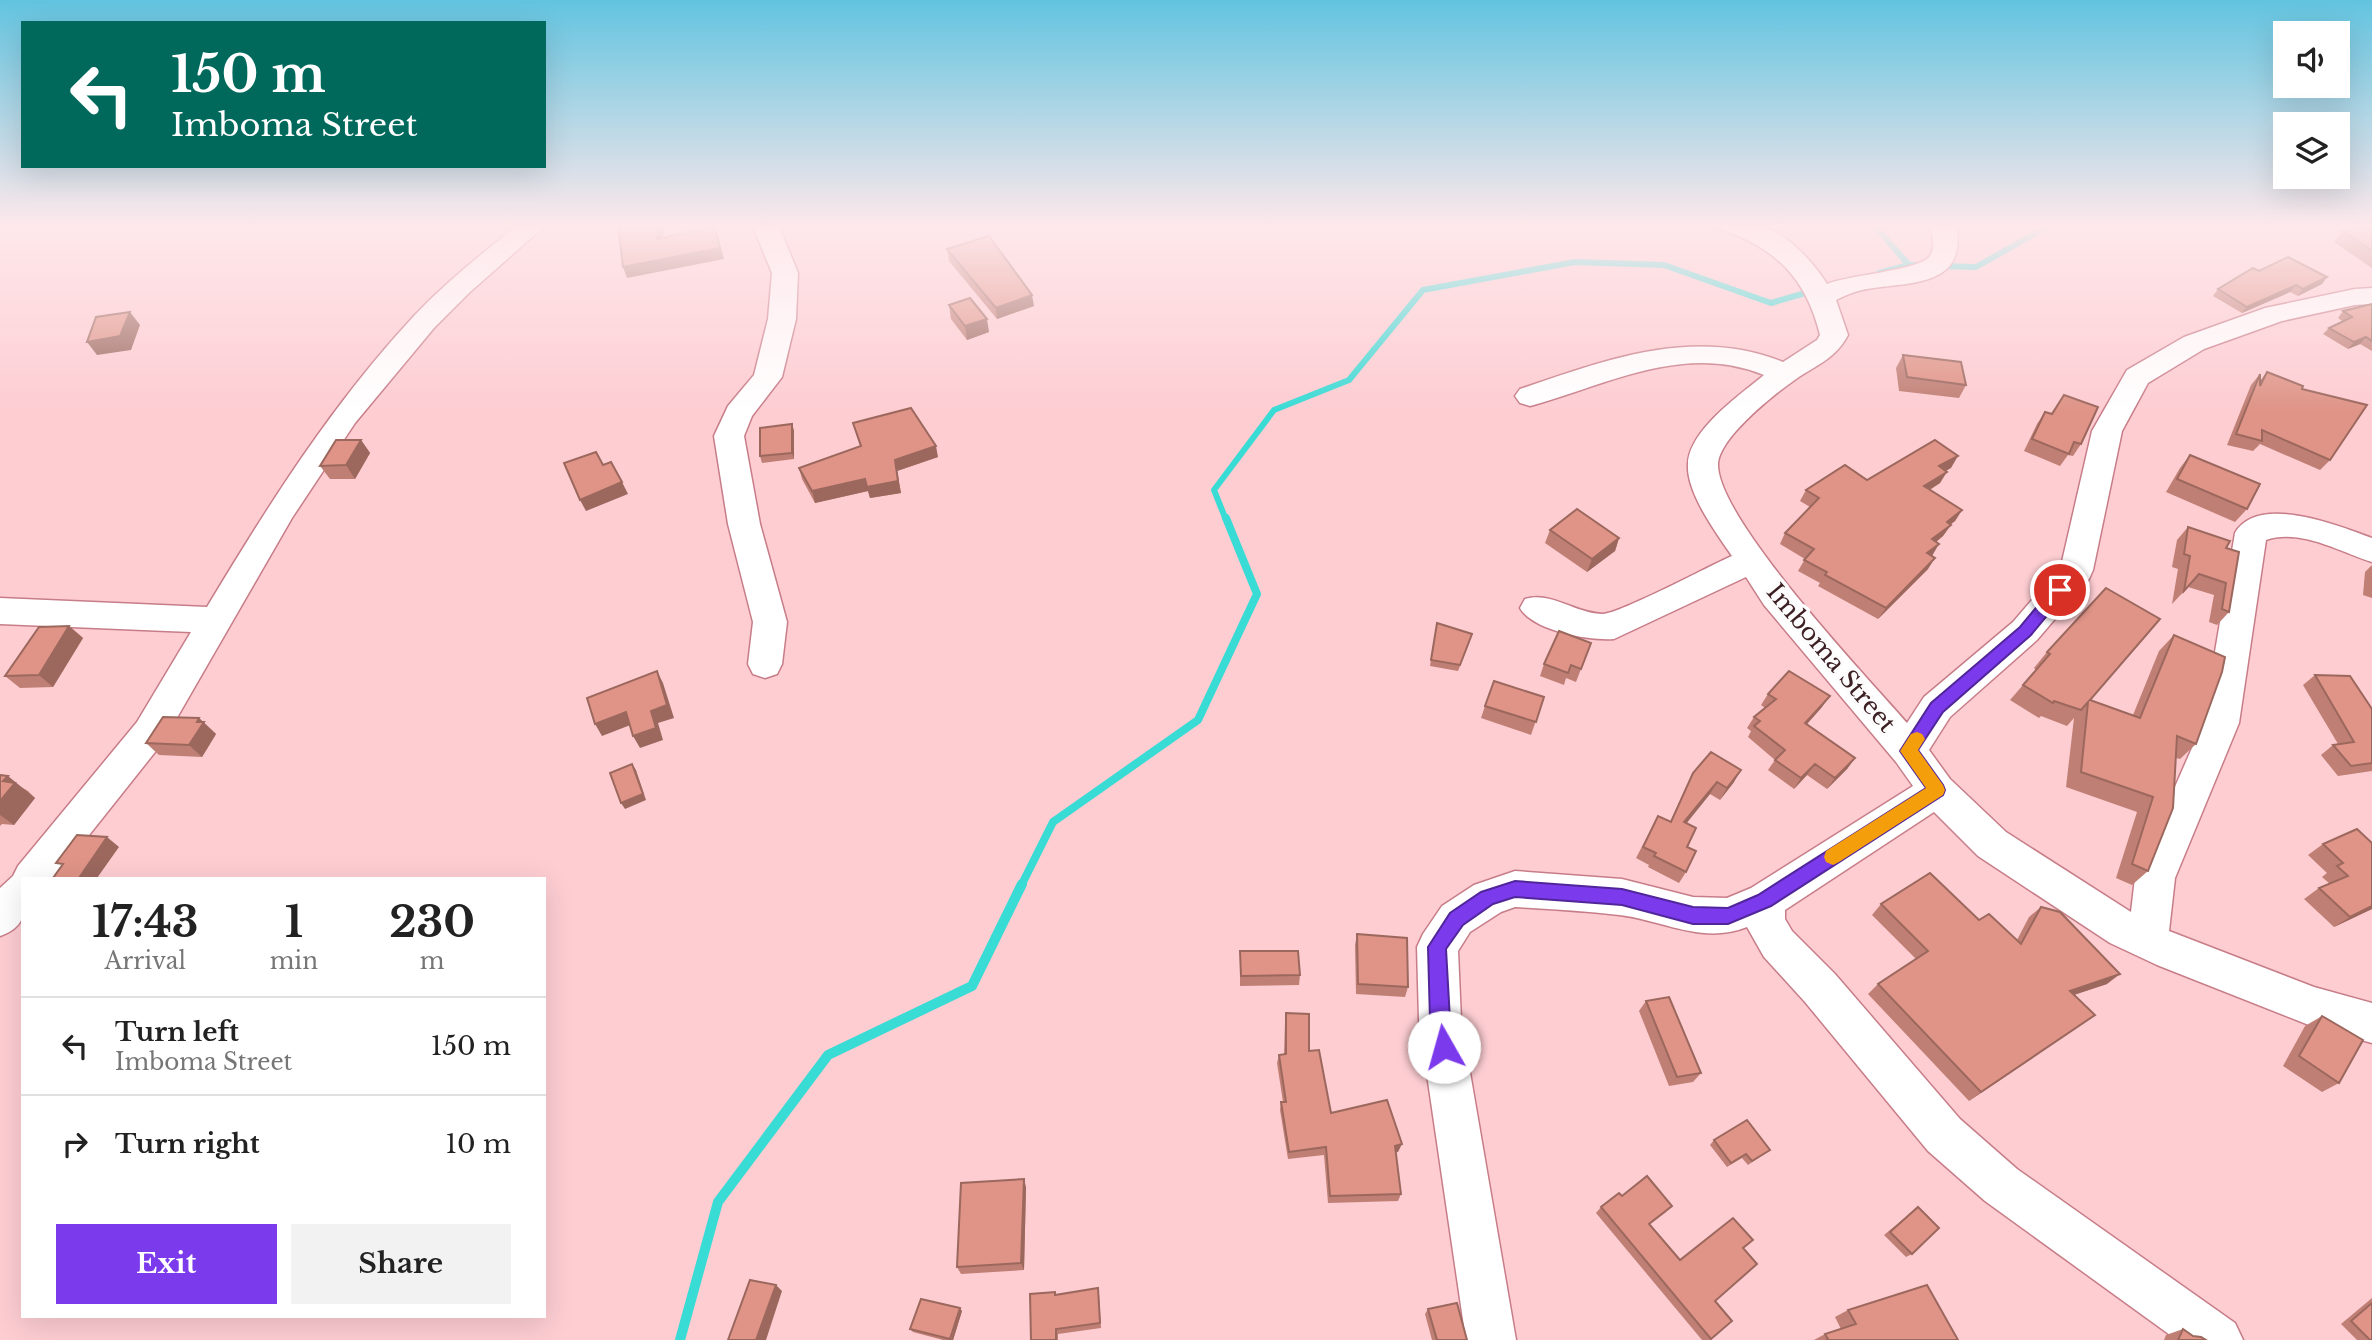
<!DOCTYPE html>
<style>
body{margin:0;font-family:"Libre Baskerville",serif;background:#f2f2f2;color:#222;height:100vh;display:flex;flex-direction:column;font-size:26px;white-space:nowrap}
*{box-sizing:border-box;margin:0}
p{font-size:23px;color:#767676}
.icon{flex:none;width:38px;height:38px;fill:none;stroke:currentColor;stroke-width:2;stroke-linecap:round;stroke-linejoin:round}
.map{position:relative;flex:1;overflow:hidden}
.sheet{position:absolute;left:21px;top:877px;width:525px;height:441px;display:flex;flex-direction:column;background:#fff;border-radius:0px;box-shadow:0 7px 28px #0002}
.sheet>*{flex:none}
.banner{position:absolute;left:21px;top:21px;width:525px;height:147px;border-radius:0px;box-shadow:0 7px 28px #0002;background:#00695c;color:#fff;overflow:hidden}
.buttons{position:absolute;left:2273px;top:21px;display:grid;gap:14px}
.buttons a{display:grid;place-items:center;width:77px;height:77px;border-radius:0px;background:#fff;box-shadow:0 7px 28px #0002;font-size:35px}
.pin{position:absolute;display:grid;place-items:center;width:60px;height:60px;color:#fff;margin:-30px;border:4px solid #fff;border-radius:50%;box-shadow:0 2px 7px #0007}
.me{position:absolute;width:77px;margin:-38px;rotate:353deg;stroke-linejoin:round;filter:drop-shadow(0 0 5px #0008)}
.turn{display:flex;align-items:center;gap:24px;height:147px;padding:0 35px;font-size:32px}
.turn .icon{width:91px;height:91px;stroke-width:2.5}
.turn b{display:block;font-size:49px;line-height:60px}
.eta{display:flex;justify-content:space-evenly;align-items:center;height:119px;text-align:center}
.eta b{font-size:42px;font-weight:800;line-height:49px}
.button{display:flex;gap:14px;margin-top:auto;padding:14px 35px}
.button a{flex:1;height:80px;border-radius:0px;background:#7c3aed;color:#fff;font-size:28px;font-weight:800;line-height:80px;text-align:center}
.button a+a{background:#f2f2f2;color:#222}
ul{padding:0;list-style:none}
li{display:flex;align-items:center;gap:21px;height:98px;padding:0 35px;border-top:2px solid #e0e0e0}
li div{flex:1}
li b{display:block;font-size:26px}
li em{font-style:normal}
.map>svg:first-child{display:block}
</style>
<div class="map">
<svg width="2372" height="1340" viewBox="0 0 2372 1340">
<rect width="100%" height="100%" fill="#fdcdd2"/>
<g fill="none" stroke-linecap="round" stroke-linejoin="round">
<g stroke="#39dbd5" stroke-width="6">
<path d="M1873,224L1909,265"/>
<path d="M1941,266L1976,267L2052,224"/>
<path d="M1879,273L1909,265H1921"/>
<path d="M1226,520L1214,490L1274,410L1349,380L1423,290L1575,262L1664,265L1771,303L1812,291"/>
</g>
<path stroke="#39dbd5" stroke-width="8" d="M1021,886L1053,822L1198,720L1257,594L1226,518"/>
<path stroke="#39dbd5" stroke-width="10" d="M680,1340L718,1202L828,1055L972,986L1022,884"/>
<g stroke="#c77d88" stroke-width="3">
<g id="minor">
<path d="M519,224H547L470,292L434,328L355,423L292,518L163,742L55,878H23C23,907 31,925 0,936V888L13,876L18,866L137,722L191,632L0,624V598L207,607C269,504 332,404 414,316C446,282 483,253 519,224Z"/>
<path d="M752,224H778L798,273L796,319L782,377L752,416L744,436L760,524L787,622L782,664L777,674L765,678L753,674L748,664L753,622L728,524L714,436L728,406L754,375L768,319L772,273Z"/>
<path d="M1716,224C1728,224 1744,221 1755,224C1784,230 1812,260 1827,284C1849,275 1921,270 1930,256C1936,246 1932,234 1930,224H1956C1969,290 1906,281 1862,290C1853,292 1844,296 1836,300L1848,335C1835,359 1818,364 1796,379C1776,393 1753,412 1736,431C1729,439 1719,452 1718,463C1715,517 1868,678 1907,723L1924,697L2013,622L2061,566L2092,431L2127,370L2184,337L2265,308L2355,289L2372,288V304L2355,305L2282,321L2204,349L2148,383L2122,431L2093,570L2089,579L2037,640L1950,717L1929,750L1950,779L2006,832L2131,912L2135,878L2203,723L2235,533C2258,493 2340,526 2372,538V562C2340,552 2300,528 2266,540L2239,723L2175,878L2169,931L2314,987L2372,1003V1043L2314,1027L2157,965L2110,943L1978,856L1934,812L1785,910V919L1792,931L1835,974L1960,1119L2017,1169L2235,1323L2243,1340H2177L1985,1201L1928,1151L1805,1002L1764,957L1747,927C1702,945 1663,920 1619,915C1584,911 1550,909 1515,907L1501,912L1470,932L1458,951L1461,1020L1516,1340H1466L1419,1020L1417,947L1423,934L1442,906L1474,885L1515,871L1622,879L1693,897L1727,898L1751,888L1913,786L1896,762L1764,605L1746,577L1614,639C1589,641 1533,631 1520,608L1525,599C1551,591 1576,614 1603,614C1621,613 1709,566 1732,556C1716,533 1686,492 1688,464C1689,430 1740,395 1764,375C1684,342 1607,385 1530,406L1520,403L1515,396L1520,389C1605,360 1694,326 1783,362L1817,340L1820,335C1806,278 1776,248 1720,229Z"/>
</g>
</g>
<use href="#minor" fill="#fff" fill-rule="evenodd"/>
</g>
<g fill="#c07f74">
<path d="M2372,224V268L2334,242L2343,231Z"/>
<path d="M947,249L1034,306L997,319L949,261Z"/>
<path d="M2327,277L2322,284L2298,296L2290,292L2242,313L2213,296L2218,289Z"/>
<path d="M2372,304V351L2360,344L2348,349L2323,334L2329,328L2342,321L2338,318L2343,311Z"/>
<path d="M949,305L989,332L967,340L951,319Z"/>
<path d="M1903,355L1966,385L1959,398L1899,391L1896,368Z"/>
<path d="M2267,372L2302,389L2330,460L2320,470L2260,444L2253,451L2227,445L2251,385L2260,374V381Z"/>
<path d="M2064,395L2081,444L2073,456L2068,455L2060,466L2024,451L2037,424L2045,412L2051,414Z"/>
<path d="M853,423L938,457L897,471L901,493L870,498L868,491L815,503L802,479L799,468L860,446Z"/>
<path d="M792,424L794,431V459L762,463L760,456Z"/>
<path d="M361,440L370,453L355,479H330L320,466Z"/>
<path d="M2190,455L2247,509L2235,522L2166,492L2180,468Z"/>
<path d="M1951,468L1945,471L1940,483L1930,490L1962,510L1955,521L1951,524L1943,536L1936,542L1928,569L1878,619L1818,586L1820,583L1798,571L1805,559L1780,544L1785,533L1810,507L1800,501L1806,490Z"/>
<path d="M2188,527L2226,548L2229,612L2217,625L2209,622L2214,595L2188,587L2172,604L2178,569L2172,567L2177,540Z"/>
<path d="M1550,530L1619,538L1615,551L1587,572L1545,543Z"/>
<path d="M2372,565V598L2363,595L2365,572Z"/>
<path d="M2106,588L2090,700L2133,715L2159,651L2174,635L2196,744L2180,759L2176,758L2148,871L2132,885L2116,878L2137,812L2066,787L2074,718L2067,726L2041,716L2039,718L2010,700L2036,670L2034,668L2047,652Z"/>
<path d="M69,626L83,638L53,687L20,688L5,676Z"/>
<path d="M1436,629L1470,641L1458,671L1430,666Z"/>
<path d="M1591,643L1576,682L1566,678L1564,685L1540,676L1544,664Z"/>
<path d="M2315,675L2372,709V771L2338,776L2321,755L2333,745L2338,744L2303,685Z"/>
<path d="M1768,694L1822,707L1807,724L1855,758L1847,769L1827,789L1807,775L1794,789L1768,770L1775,760L1748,737L1751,731L1747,728L1754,717L1765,708L1761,705Z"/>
<path d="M1544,697L1531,735L1481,718L1485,706Z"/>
<path d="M199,718L216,734L202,757L159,755L146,743Z"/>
<path d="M1693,773L1734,782L1720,800L1710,794L1686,823V872L1679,883L1648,867L1649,865L1636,858L1658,816L1670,822Z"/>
<path d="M0,775L28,791L35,798L14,825L2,824L0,826Z"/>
<path d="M2372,843V909L2334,927L2304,899L2319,888L2330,884L2322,877L2327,873L2308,855L2323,844Z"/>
<path d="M1881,904L1979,920L2017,940L2029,917L2041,907L2107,984L2074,995L2082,1024L1969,1101L1868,994L1878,984L1916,959L1872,915Z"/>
<path d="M1357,934L1408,987L1405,997L1356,994L1355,945Z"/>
<path d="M1240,951L1300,975L1299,985L1240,986Z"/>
<path d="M1646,1001L1701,1073L1693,1082L1669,1086L1639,1011Z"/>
<path d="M1286,1013L1309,1051L1331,1113L1398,1152H1396L1401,1194L1398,1201L1328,1203L1324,1155L1288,1159L1280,1110L1281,1102H1283L1277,1063L1279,1055L1284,1054L1285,1022Z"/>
<path d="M2322,1016L2339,1083L2322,1092L2283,1066L2305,1026Z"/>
<path d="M1714,1140L1770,1150L1748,1165L1742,1158L1727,1167L1710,1145Z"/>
<path d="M1026,1187L1024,1270L961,1274L957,1267Z"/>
<path d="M1622,1196L1666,1212L1650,1224L1680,1260L1743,1248L1715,1301L1732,1321L1710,1340H1702L1596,1213L1601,1207Z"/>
<path d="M1918,1207L1912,1254L1906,1257L1884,1235Z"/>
<path d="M1099,1294L1101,1328L1058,1334V1340H1031L1056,1295Z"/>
<path d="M2372,1298V1340H2357L2341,1324Z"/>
<path d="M1428,1309L1467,1340H1432L1425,1314Z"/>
<path d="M1848,1310L1958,1340H1814L1825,1334L1841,1329L1835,1317Z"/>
<path d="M962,1311L953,1340H943L913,1332L910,1329Z"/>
<path d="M2183,1329L2193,1336L2206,1340H2164L2166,1335Z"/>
</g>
<g fill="#9c685e">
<path d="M659,224H665L661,250L657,239Z"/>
<path d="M715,227L724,259L627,278L623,267Z"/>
<path d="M2327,277L2322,284L2298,296L2303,289Z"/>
<path d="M2296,285L2290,292L2242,313L2247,307Z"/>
<path d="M1032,295L1034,306L997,319L996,308Z"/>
<path d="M130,312L140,325L131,350L97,355L87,342Z"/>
<path d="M987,319L989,332L967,340L965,326Z"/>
<path d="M2366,337L2360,344L2348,349L2354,342Z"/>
<path d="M792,424L794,431V459L792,453Z"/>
<path d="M361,440L370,453L355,479L346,465Z"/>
<path d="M936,446L938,457L897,471L901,493L870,498L868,491L815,503L812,491Z"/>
<path d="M1958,456L1951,468L1932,478L1939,466Z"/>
<path d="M1947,472L1940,483L1917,497L1924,486Z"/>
<path d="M622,482L628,494L586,511L580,500Z"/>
<path d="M1962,510L1955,521L1939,533L1947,522Z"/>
<path d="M1951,525L1943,536L1925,551L1932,539Z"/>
<path d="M1619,538L1615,551L1587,572L1592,559Z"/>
<path d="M1939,544L1932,556L1927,553Z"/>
<path d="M1935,558L1928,569L1878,619L1886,608Z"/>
<path d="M69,626L83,638L53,687L39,675Z"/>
<path d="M657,671L663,683L674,718L658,723L663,740L640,748L633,736L651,711Z"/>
<path d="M1830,696L1822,707L1798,734L1805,723Z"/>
<path d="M626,712L633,724L602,736L595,724Z"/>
<path d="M199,718L216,734L202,757L189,745L197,722Z"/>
<path d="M1855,758L1847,769L1827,789L1835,778Z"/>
<path d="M632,764L636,770L646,800L625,809L621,803Z"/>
<path d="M1815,764L1807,775L1794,789L1801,778Z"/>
<path d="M1741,770L1734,782L1720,800L1727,788Z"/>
<path d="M8,776L35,798L14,825L0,815V801L3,781Z"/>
<path d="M1717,782L1710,794L1678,834L1684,822Z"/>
<path d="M107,837L119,847L97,878H79Z"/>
<path d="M2372,906V909L2334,927L2350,917Z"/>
<path d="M2120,974L2107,984L2058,1000L2070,991Z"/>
<path d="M2095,1015L2082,1024L1969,1101L1981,1092Z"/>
<path d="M1402,1144L1398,1152L1392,1153L1395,1146Z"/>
<path d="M1024,1179L1026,1187L1024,1270L1021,1263Z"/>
<path d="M776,1285L782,1291L766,1340H756Z"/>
<path d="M960,1308L962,1311L953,1340H951Z"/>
</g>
<g fill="#df9487" stroke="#9c685e" stroke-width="2">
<path d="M618,224H659L657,239L715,227L720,248L623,267Z"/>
<path d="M2372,224V251L2343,231Z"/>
<path d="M989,236L1032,295L996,308L947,249Z"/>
<path d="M2288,257L2327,277L2303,289L2296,285L2247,307L2218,289L2253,268L2259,271Z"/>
<path d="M970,298L987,319L965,326L949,305Z"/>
<path d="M2372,304V341L2366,337L2354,342L2329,328L2352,317L2343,311Z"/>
<path d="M130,312L120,336L87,342L96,317Z"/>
<path d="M1903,355L1961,362L1966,385L1907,377Z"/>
<path d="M2267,372L2303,386L2302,389L2367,405L2330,460L2262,430V441L2236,434L2260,374V386Z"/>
<path d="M2064,395L2098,407L2081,444L2074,442L2069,454L2032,439L2045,412L2052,414Z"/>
<path d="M911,408L936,446L895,460L898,481L867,487L865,479L812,491L799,468L861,446L853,423Z"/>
<path d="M792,424V453L760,456V428Z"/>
<path d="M336,440H361L346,465L320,466Z"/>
<path d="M1935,440L1958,456L1939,466L1947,472L1924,486L1962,510L1947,522L1951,525L1932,539L1939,544L1927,553L1935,558L1886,608L1825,575L1827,572L1804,560L1814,549L1785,533L1819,498L1806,490L1845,465L1867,480Z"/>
<path d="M596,452L603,465L611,462L622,482L580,500L564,463Z"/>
<path d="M2190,455L2260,484L2247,509L2177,479Z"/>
<path d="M1577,509L1619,538L1592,559L1550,530Z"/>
<path d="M2188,527L2230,541L2226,548L2239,552L2229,612L2222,609L2226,583L2199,574L2184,591L2190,556L2184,554Z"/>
<path d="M2106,588L2160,619L2090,700L2140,718L2174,635L2225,657L2222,672L2196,744L2177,736L2173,808L2148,871L2132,864L2153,797L2081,772L2088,702L2081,710L2054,701L2053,703L2023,685L2050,654L2047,652Z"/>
<path d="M1437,623L1472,634L1460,665L1431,660Z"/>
<path d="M69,626L39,675L5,676L39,627Z"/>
<path d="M1559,631L1591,643L1581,669L1571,665L1568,673L1544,664Z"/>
<path d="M657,671L667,705L651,711L656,728L633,736L626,712L595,724L587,698Z"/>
<path d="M1789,671L1830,696L1805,723L1855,758L1835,778L1815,764L1801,778L1775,760L1785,750L1754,726L1760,721L1754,717L1776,699L1768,694Z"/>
<path d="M2315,675L2350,676L2372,709V763L2351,766L2333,745L2354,742Z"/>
<path d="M1494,681L1544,697L1536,722L1485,706Z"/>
<path d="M163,717L199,718L197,722H204L189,745L146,743Z"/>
<path d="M1711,752L1741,770L1727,788L1717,782L1684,822L1696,828L1687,847L1696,851L1686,872L1654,856L1656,853L1643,847L1658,816L1671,822L1693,773Z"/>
<path d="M632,764L643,794L621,803L610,773Z"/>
<path d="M0,775L8,776L3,781L15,783L0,801Z"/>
<path d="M2357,829L2372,843V906L2350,917L2319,888L2348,876L2337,866L2343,863L2323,844Z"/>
<path d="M77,835L107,837L79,878H53L63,864L56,863Z"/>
<path d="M1930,873L1979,920L1989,914L2021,944L2041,907L2060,912L2120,974L2070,991L2095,1015L1981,1092L1878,984L1928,951L1881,904Z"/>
<path d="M1357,934L1407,938L1408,987L1358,984Z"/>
<path d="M1240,951H1298L1300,975L1241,976Z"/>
<path d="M1669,997L1701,1073L1677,1077L1646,1001Z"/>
<path d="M1286,1013L1309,1014V1051L1319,1050L1331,1113L1387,1100L1402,1144L1395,1146L1401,1194L1330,1196L1326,1147L1289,1152L1281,1102H1286L1279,1055L1286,1054Z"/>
<path d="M2322,1016L2363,1040L2339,1083L2299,1056Z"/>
<path d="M1747,1120L1770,1150L1752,1161L1746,1154L1731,1163L1714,1140Z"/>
<path d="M1647,1176L1672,1206L1649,1224L1680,1260L1733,1218L1753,1240L1743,1248L1757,1264L1715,1301L1732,1321L1711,1339L1601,1207L1619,1193L1622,1196Z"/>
<path d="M1024,1179L1021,1263L957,1267L961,1183Z"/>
<path d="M1918,1207L1939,1228L1912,1254L1890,1232Z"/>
<path d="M750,1280L776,1285L756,1340H728Z"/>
<path d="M1927,1285L1958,1340H1826L1828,1339L1825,1334L1856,1324L1848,1310Z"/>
<path d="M1098,1288L1100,1323L1056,1329V1340H1031L1030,1294L1055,1292V1295Z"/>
<path d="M921,1299L960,1308L950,1339L910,1329Z"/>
<path d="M1457,1303L1467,1340H1437L1428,1309Z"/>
<path d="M2372,1303V1340H2370L2351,1321Z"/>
<path d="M2183,1329L2193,1336L2201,1337L2206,1340H2178Z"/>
</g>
<linearGradient id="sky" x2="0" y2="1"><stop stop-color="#62c4e0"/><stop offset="0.55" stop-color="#fee8eb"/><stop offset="1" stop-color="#fee8eb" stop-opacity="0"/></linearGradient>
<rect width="2372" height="411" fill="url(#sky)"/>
<path fill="#7c3aed" stroke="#51269a" stroke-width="2" d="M2060,585L2065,586L2067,590L2065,594L2031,635L1943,712L1918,750L1943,785L1945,790L1943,795L1771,906L1728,924H1693L1622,905L1515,897L1493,904L1463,925L1446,949L1450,1020L1454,1047L1451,1054L1444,1056L1437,1054L1430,1020L1428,947L1450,913L1481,892L1515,881L1622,889L1693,907L1728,908L1758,895L1926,788L1900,751L1931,703L2020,627L2054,586Z"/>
<path fill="#f59e0b" d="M1917,732L1922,734L1925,739L1918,750L1943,785L1945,790L1943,795L1839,862L1833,865L1826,862L1824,857L1826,851L1926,788L1900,751L1911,734Z"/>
<g text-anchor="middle" stroke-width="7" stroke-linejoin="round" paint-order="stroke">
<g font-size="24" fill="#3d2024" stroke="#fcfcfc">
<text transform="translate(1831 658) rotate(50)" y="8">Imboma Street</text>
</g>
</g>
</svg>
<div class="buttons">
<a><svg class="icon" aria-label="sound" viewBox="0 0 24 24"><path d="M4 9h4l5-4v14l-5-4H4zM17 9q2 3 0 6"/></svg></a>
<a><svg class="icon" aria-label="layers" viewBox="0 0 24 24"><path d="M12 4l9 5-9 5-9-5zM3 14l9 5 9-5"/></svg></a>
</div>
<div class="pin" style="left:2060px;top:590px;background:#d93025"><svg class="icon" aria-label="arrive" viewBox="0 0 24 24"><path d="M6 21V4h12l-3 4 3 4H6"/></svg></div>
<svg class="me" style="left:1444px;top:1047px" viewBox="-20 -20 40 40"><circle r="19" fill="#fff"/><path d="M0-13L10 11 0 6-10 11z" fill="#7c3aed"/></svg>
<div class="banner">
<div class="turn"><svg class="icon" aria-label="left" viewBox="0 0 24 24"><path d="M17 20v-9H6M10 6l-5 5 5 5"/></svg><div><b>150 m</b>Imboma Street</div></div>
</div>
<section class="sheet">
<div class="eta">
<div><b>17:43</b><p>Arrival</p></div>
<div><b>1</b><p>min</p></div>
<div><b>230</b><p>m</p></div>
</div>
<ul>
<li><svg class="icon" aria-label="left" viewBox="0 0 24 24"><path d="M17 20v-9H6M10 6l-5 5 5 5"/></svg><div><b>Turn left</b><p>Imboma Street</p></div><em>150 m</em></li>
<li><svg class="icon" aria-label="right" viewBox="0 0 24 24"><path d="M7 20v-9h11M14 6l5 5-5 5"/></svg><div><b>Turn right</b></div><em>10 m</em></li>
</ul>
<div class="button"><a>Exit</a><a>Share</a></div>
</section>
</div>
